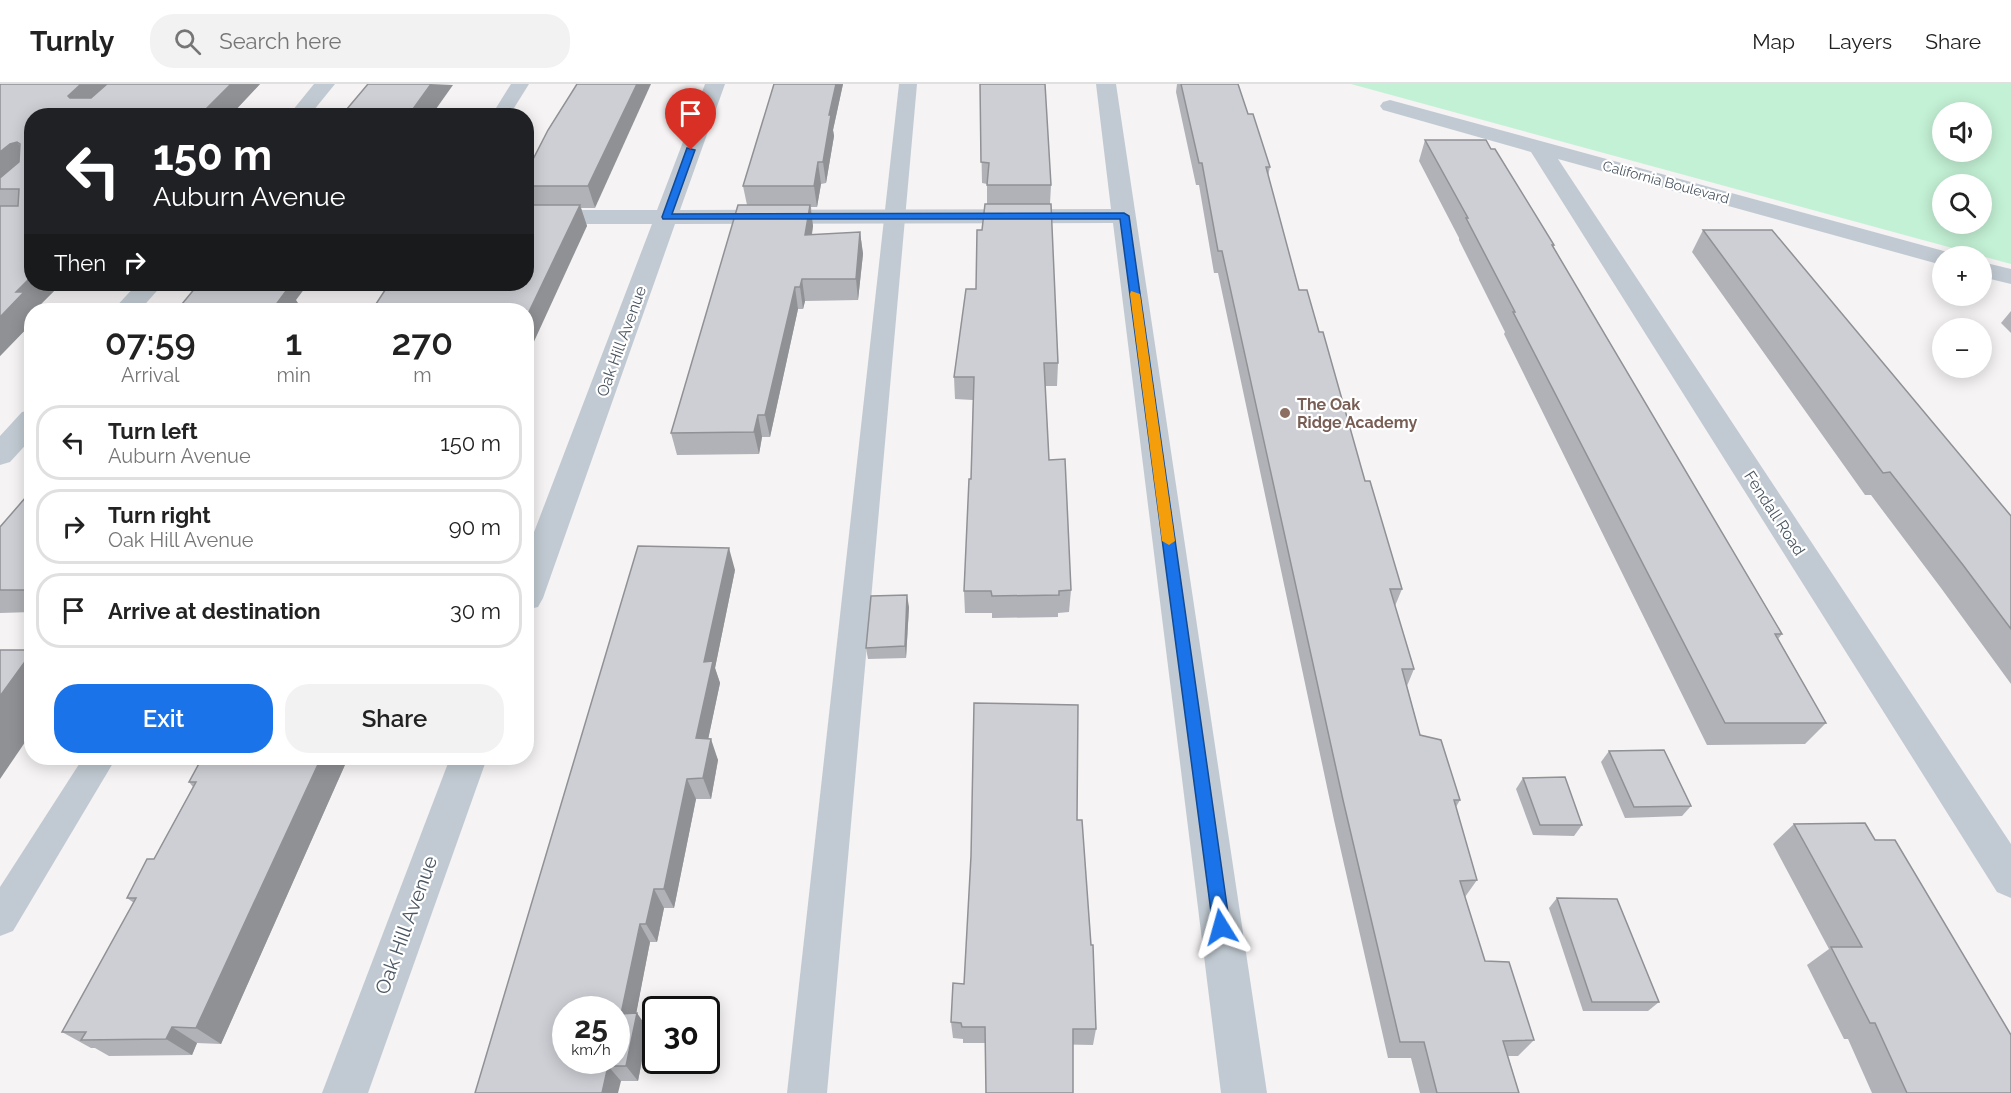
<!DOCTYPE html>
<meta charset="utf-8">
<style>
body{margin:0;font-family:Raleway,sans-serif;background:#f2f2f2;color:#222;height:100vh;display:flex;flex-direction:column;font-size:22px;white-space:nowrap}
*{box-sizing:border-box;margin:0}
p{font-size:20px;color:#767676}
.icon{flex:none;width:33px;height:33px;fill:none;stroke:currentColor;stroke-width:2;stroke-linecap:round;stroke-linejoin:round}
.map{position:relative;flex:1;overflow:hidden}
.sheet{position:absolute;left:24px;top:219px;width:510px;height:462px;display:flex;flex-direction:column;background:#fff;border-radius:24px;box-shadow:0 3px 15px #0003}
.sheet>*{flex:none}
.banner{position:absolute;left:24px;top:24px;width:510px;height:183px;border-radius:24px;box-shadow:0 3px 15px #0003;background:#202124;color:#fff;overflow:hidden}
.buttons{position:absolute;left:1932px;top:18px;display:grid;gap:12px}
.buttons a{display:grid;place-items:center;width:60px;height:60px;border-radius:50%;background:#fff;box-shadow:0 3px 15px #0003;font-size:30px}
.speed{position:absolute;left:552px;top:912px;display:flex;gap:12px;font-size:30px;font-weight:700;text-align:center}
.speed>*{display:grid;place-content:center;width:78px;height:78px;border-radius:50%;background:#fff;box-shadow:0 3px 15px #0003;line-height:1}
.speed small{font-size:15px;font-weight:400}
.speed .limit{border:3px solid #111;border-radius:9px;background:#fff;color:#111}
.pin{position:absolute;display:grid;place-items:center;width:51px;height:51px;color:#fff;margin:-62px -26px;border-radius:50% 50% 50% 0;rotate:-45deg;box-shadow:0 0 6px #0007}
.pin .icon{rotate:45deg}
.me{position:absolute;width:66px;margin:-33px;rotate:352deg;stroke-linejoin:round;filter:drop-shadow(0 0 4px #0008)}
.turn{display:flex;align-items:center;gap:21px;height:126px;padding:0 30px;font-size:27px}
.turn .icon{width:78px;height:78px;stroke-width:2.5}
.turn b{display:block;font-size:42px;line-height:51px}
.then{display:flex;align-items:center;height:57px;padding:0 30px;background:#0003;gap:12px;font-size:22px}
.eta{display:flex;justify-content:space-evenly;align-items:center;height:102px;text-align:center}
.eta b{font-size:36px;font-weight:600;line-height:42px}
.primary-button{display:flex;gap:12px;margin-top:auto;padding:12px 30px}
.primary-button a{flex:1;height:69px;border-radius:24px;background:#1a73e8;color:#fff;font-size:24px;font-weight:600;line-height:69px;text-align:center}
.primary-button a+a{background:#f2f2f2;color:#222}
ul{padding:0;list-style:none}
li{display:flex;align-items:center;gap:18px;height:75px;margin:0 12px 9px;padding:0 18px;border:3px solid #e0e0e0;border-radius:24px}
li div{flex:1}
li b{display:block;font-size:22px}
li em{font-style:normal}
header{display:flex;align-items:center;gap:36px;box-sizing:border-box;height:84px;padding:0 30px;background:#fff;border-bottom:2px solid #e0e0e0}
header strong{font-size:28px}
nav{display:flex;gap:33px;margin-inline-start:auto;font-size:21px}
.search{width:420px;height:54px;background:#f2f2f2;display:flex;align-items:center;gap:15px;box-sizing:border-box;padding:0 21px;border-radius:24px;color:#767676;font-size:22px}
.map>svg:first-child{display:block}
</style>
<header>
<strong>Turnly</strong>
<div class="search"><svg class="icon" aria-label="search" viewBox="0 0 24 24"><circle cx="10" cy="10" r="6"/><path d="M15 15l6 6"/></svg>Search here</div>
<nav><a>Map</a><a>Layers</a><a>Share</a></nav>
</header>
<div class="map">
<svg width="2011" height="1009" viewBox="0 0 2011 1009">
<rect width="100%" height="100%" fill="#f5f3f3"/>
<path fill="#c3f1d5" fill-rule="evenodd" d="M1351,0H2011V180ZM1942,28H1982V68H1942ZM1942,100H1982V140H1942Z"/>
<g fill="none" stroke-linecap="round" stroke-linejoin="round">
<g fill="#c1cad2" fill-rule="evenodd">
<path d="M511,0H529L509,32H491Z"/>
<path d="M899,0H917L827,1009H787Z"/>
<path d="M83,674H116L13,847L0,852V803Z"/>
</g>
<g fill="#c1cad2" fill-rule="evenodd">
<path d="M314,0H335L309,32H288Z"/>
<path d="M705,0H725L680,126L1111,125L1096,0H1116L1267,1009H1221L1113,139L675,140L543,514L538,523L526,526V469L652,140H526V126H657Z"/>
<path d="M1390,16L1951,169L1953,172H1942V181L1558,75L2011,760V814L1997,808L1531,68L1383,26L1380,22L1383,18Z"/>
<path d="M1982,178L2011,185V200L1982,193Z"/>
<path d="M137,200H163L140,226H113Z"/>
<path d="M32,326V354L10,378L0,381V352L22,328Z"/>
<path d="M450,674H487L368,1009H322Z"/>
</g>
</g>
<g fill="#b0b2b7">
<path d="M0,0H260L230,32H32V200H61L37,224L39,226H32V239L0,272Z"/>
<path d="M577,0L595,124H581L587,142L526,200V89Z"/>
<path d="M774,0H843L833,46L834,52L826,99L821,100L817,123H811L813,142L812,151L860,148L863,170L858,216L805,217L803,225H798L770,353H762L759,370L677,371L671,349L747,121L743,102Z"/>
<path d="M980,0L1051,101L1050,120L1058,279L1057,302H1045L1049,376L1071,506L1069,528L1058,529V533L992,534V529H965L964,507L971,395L973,316L955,315L954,293L976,205L982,146L987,120V100L982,99Z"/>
<path d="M1177,0H1238L1248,30L1270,83L1268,92L1299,206L1319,248L1365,397L1402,505L1395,522L1414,585L1407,602L1420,651L1460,716L1456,723L1477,796L1465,813L1485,877L1534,956L1518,972H1508L1519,1009H1420L1411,974H1388L1334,736L1218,189H1214L1199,101H1196L1176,8Z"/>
<path d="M1425,56L1491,65L1554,161L1553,163L1782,550L1778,555L1826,639L1805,660L1707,661L1504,250L1505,248L1459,156V154L1419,77Z"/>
<path d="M1703,146L2011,432V600L1941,504L1871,411H1865L1692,168Z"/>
<path d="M2011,227V249L2001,239Z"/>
<path d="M32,406V528L0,529V443Z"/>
<path d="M735,486L715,584L720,599L708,655L718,676L711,715H696L674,824H664L657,858H650L636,929L648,945L638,997H621L475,1009Z"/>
<path d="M909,523L906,574L868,575L866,564Z"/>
<path d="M1609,667L1691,722L1682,732L1625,734L1601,678Z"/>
<path d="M193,674H348L221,960L197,959L192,971L109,972L95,964H91L62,948L134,819L127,814L154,775L193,703L189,698L199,679Z"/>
<path d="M1523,694L1582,741L1574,752L1533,751L1516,705Z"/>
<path d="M1077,736L1096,945L1093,961L985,959H963V955L953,954L951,938L964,900Z"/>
<path d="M1794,740L1875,756L2011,1009H1872L1848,955H1844L1807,881L1829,865L1773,760Z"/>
<path d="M1557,814L1659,918L1648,927H1583L1549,824Z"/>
</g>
<g fill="#909195">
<path d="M81,0H111L81,32L68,12Z"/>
<path d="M231,0H260L230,32H199Z"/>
<path d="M431,0L453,1L431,32H408Z"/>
<path d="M637,0H651L595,124L588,102Z"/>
<path d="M836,0H843L833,46L834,52L826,99L823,78L829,31Z"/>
<path d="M17,58L31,78L0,101V68L10,60Z"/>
<path d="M818,78L821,100L817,123L814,102Z"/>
<path d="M580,121L587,142L526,275V234Z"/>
<path d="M810,121L813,142L808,172L805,151Z"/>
<path d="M860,148L863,170L858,216L856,195Z"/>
<path d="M32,192V200H61L37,224L39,226H32V239L0,272V233L16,208Z"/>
<path d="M802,195L805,217L803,225L800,203Z"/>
<path d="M279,200H308L296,216L302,225L301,226H272L276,203Z"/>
<path d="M795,203L798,225L770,353L765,331Z"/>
<path d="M758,331L762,353L759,370L754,348Z"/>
<path d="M729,464L735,486L715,584L720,599L704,675L696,654L704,578Z"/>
<path d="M907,511L909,523L906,574L905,562Z"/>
<path d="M32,568V648L0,695V612Z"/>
<path d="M711,655L718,676L711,715L703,694Z"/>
<path d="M321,674H348L221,960L196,944Z"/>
<path d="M687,695L696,715L674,824L664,805Z"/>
<path d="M654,805L664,824L657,858L646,840Z"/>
<path d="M640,840L650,858L633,946L621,930Z"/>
<path d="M637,929L648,945L638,997L626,982Z"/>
<path d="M172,943L197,959L192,971L166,955Z"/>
<path d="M608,982L621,997L618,1009H602Z"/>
</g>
<g fill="#cdcfd5" stroke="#909195" stroke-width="1.5" fill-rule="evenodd">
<path d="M0,0H81L68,12L70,14H91L107,0H231L199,32H32V192L16,208H24L0,233V122H18L19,105H0V94L19,78L20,60L17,58L10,60L0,68Z"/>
<path d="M368,0H431L408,32H341Z"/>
<path d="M577,0H637L588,102H526V89L548,46Z"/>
<path d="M774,0H836L829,31H831L823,78H818L814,102H743Z"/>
<path d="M980,0H1045L1051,101H987L989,79L981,78Z"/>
<path d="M1181,0H1238L1248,30H1253L1270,83H1266L1299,206H1307L1319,248H1323L1365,397H1370L1402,505H1390L1414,585H1402L1420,651L1441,656L1460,716H1454L1477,796L1460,797L1485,877L1509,878L1534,956L1503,957L1519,1009H1437L1424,958H1400L1343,716L1222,167H1218L1202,79H1199Z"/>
<path d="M1425,56H1486L1491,65H1495L1554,161H1552L1782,550H1775L1826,639H1725L1513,228H1515L1466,134H1468Z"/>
<path d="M985,120H1051L1058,279H1044L1049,376L1065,375L1071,506L1059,507V511L992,512L991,507H964L969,395H971L974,293H954L966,205H976L977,146H982Z"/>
<path d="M526,121H580L526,234V226H372L389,200H526Z"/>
<path d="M738,121H810L805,151L860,148L856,195H802L800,203H795L765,331H758L754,348L671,349Z"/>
<path d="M1703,146H1772L2011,432V545L1963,481L1890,388L1883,389Z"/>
<path d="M203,200H279L276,203H289L272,226H177L196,203H201Z"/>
<path d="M32,406V506H0V443Z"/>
<path d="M638,462L729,464L704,578L713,577L696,654L711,655L703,694L687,695L664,805H654L646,840H640L621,930L637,929L626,982H608L602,1009H475ZM566,926H616V976H566Z"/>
<path d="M907,511L905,562L866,564L871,512Z"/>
<path d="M0,566H32V568L0,612Z"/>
<path d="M974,619L1078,621L1077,736H1082L1091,861H1093L1096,945H1073V1009H986L985,943H962L961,939L951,938L953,899L964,900L971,772Z"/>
<path d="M1664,666L1691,722L1634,723L1609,667Z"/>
<path d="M202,674H321L196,944L172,943L166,955L81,956L86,948H62L136,814H127L147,775H154L196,698H189Z"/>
<path d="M1565,693L1582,741H1540L1523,694Z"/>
<path d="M1865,739L1875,756H1895L2011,951V1009H1907L1875,939H1870L1831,863H1862L1794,740Z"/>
<path d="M1557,814L1617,815L1659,918H1592Z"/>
</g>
<path fill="#1a73e8" stroke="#114b97" stroke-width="1.5" d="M687,64L695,66L672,130L1124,129L1129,132L1230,843L1227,849L1221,851L1215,849L1213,843L1120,135H663L662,133Z"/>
<path fill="#f59e0b" d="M1131,207L1140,210L1175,457L1169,461L1162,457L1130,210Z"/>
<circle fill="#8d6e63" stroke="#fff" stroke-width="2" cx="1285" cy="329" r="6"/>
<g text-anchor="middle" stroke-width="4.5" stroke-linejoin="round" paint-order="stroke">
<g font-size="14" fill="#4a5661" stroke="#fff">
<text transform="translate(1666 98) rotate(15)" y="5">California Boulevard</text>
</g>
<g font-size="16" fill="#4a5661" stroke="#fff">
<text transform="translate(621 257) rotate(-70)" y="6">Oak Hill Avenue</text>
<text transform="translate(1775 429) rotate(57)" y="6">Fendall Road</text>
</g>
<g font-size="16" font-weight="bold" fill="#785e54" stroke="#fff" text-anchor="start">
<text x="1297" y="326">The Oak<tspan x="1297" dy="18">Ridge Academy</tspan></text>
</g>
<g font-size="20" fill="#4a5661" stroke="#fff">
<text transform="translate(406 841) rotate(-70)" y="7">Oak Hill Avenue</text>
</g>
</g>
</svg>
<div class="buttons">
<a><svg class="icon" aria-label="sound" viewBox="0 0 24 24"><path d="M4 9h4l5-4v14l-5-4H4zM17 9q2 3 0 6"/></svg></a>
<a><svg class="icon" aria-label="search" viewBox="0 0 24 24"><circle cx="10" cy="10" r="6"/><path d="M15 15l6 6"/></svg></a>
<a>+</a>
<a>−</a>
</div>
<div class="speed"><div>25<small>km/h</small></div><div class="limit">30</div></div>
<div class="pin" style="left:691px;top:66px;background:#d93025"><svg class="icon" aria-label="arrive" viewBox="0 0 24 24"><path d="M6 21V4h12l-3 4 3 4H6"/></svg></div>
<svg class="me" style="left:1221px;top:843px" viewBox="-20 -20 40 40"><path d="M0-17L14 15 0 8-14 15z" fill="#1a73e8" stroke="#fff" stroke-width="4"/></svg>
<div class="banner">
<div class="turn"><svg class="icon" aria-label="left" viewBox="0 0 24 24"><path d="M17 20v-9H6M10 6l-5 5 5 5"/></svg><div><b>150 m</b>Auburn Avenue</div></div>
<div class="then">Then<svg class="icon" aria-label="right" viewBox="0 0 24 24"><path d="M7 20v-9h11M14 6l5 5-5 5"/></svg></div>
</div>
<section class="sheet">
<div class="eta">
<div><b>07:59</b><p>Arrival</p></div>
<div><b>1</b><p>min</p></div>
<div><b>270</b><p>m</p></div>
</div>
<ul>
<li><svg class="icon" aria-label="left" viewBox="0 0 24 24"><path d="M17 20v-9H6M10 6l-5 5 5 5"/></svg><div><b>Turn left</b><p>Auburn Avenue</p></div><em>150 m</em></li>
<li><svg class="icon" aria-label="right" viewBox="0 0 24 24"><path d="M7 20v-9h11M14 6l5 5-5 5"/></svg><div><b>Turn right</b><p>Oak Hill Avenue</p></div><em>90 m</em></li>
<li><svg class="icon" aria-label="arrive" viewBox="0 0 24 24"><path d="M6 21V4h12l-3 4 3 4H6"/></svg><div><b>Arrive at destination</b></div><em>30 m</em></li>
</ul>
<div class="primary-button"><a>Exit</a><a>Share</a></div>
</section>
</div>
